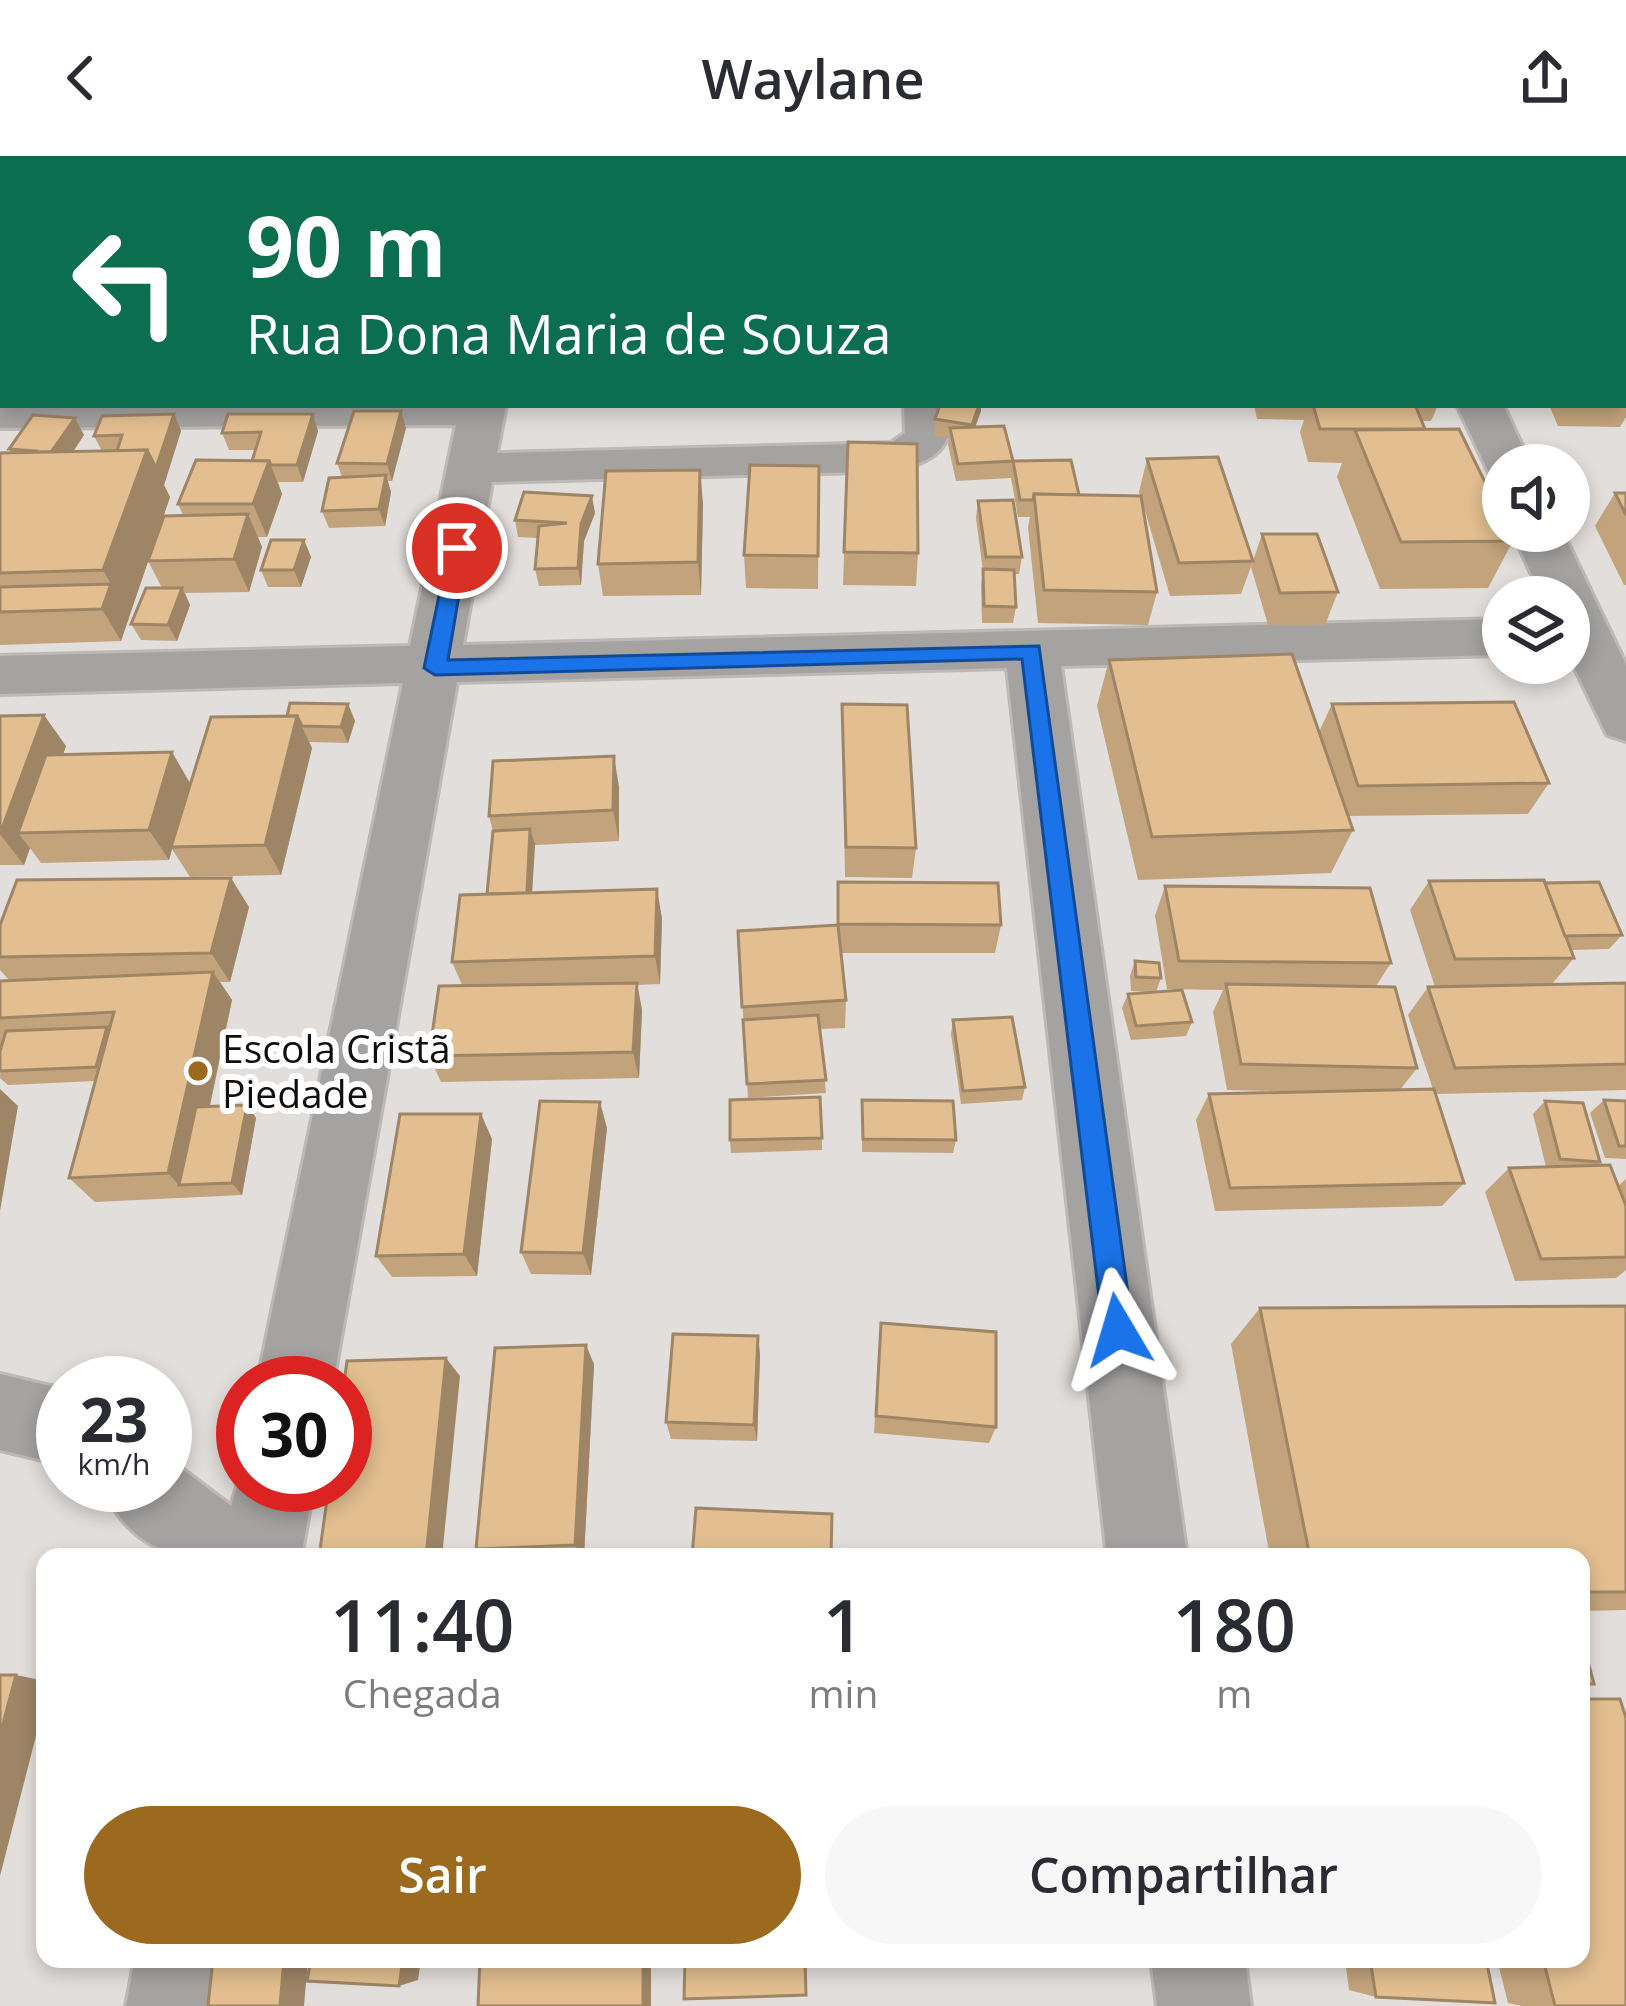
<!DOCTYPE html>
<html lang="pt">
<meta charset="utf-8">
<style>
body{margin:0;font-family:"Open Sans",sans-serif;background:#f7f7f7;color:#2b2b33;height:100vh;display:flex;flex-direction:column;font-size:45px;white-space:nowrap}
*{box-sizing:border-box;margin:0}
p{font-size:39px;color:#7c7c81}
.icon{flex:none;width:66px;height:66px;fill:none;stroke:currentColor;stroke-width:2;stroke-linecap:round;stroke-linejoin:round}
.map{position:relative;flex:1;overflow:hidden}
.drawer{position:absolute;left:36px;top:1392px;width:1554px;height:420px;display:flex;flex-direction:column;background:#fff;border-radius:24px;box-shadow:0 6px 18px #0003}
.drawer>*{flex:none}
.guide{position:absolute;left:0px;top:0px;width:1626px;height:252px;box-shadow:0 6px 18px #0003;background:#0b6e4f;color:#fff;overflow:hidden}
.fabs{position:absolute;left:1482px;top:288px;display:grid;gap:24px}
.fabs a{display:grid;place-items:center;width:108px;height:108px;border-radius:50%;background:#fff;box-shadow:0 6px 18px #0003;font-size:60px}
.speed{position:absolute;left:36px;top:1200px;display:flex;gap:24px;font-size:60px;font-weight:700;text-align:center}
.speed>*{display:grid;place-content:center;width:156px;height:156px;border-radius:50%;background:#fff;box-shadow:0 6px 18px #0003;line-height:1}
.speed small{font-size:30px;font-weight:400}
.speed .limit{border:18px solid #d22;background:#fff;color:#111}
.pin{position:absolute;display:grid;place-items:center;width:102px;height:102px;color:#fff;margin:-51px;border:6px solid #fff;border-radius:50%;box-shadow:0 3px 12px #0007}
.me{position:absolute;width:132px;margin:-66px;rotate:353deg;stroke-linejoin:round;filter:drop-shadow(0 0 9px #0008)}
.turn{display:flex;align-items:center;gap:42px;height:252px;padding:0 48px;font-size:54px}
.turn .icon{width:156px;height:156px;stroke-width:2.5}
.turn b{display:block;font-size:84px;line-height:102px}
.eta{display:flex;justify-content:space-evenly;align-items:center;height:204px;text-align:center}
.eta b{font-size:72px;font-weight:600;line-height:84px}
.button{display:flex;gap:24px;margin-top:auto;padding:24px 48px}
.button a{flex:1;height:138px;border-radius:72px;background:#9c6a1f;color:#fff;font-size:48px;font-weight:600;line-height:138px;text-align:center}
.button a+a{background:#f7f7f7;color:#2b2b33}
header{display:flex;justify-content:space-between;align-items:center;height:156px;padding:0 48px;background:#fff;font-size:54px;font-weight:600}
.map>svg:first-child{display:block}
</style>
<header><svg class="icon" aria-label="back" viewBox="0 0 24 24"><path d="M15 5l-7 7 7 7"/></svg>Waylane<svg class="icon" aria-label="share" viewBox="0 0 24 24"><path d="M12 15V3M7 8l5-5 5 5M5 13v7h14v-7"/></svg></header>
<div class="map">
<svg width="1626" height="1850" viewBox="0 0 1626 1850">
<rect width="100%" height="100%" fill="#e2dedb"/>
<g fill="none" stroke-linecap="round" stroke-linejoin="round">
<g stroke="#bcb9b6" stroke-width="6">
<g id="minor">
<path d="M296,0H334L295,3Z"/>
<rect x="521" y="0" width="38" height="3"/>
<path d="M1346,0H1384L1386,3H1348Z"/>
<rect x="0" y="5" width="3" height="22"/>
<path d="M0,244L3,249H506L497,297L891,287L905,277L904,249H950C956,291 933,306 895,315L492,326L463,489L1503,463V499L1061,510L1187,1401H1107L1007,512L457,526L333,1227H257L403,527L0,538V500L410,490L456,269L0,272Z"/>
<path d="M1457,249H1503L1531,309H1503V322L1490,319Z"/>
<path d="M1512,375H1562L1626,509V585L1607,579L1569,500V441H1542Z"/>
<path d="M0,1218L63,1233V1309L0,1294Z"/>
<path d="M165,1300L231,1350L243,1312V1329H314L301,1401C218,1401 140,1421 102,1329H165Z"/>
<path d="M135,1803H229L220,1850H126Z"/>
<path d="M1151,1803H1245L1251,1850H1157Z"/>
</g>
</g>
<g stroke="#bcb9b6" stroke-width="6">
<g id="major">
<path d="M99,0H137L97,3Z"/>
<path d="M3,184V214L0,215V185Z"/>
</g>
</g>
<use href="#minor" fill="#a5a2a2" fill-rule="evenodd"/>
<use href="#major" fill="#74706f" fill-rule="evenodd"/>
</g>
<g fill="#c2a37c">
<path d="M0,0H42L40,3H0Z"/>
<path d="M191,0H275L274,3H192Z"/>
<path d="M319,0H370V3H320Z"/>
<path d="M387,0H448L447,3H388Z"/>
<rect x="908" y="0" width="59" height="3"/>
<path d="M1141,0H1183L1182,3H1142Z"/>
<path d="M1194,0H1224L1223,3L1195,2Z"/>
<path d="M1375,0H1433L1432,3H1376Z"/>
<path d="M1563,0H1626V29H1623V3H1562Z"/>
<path d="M1623,207L1626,213V261L1620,271L1558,270L1549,249H1623Z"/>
<path d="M136,249H179L137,251Z"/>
<path d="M324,249H399L398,250Z"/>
<path d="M940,249H981L975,271L1013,305L1079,339L1140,340L1139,336L1147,303L1253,405L1241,438L1170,440L1141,341L1157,436L1148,469L1038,467L1028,371L1030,361H1018L1011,322L956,325L948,289L949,282L934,280L935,263Z"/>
<path d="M1064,249H1133L1065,250Z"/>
<path d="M1254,249H1438L1431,265H1421L1425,273L1513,385L1488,432L1380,433L1337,321L1342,307L1308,306L1300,276L1304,264L1257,263Z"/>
<path d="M174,258L181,275L164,329L170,341L153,390L183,359L178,348L252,305L256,294H229L222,277L313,258L318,275L303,326H278L282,338L267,381H258L262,391L249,436L185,437L190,449L177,485L141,484L131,468L162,432L148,405L121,485L0,489V297H11L9,293L84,279L73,296L102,295L94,280Z"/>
<path d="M406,272L392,325H387L391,336L385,370L329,372L322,355L342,321L337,307Z"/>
<path d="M848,286L918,397L916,430L843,429Z"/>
<path d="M819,310L818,433L746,432L744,399Z"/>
<path d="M1615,337H1626V429H1624L1595,370Z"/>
<path d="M978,345L1022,401L1019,418H1014L1016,451L1013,467H982L981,430L983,415L976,362Z"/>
<path d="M703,347L701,439L603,440L598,408Z"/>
<path d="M595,357L584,385L581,429L539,430L535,413L538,382L518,381L515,364Z"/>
<path d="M1262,378L1338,436L1325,469H1268L1251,411Z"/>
<path d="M304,384L311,401L301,431H268L261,414Z"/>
<path d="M1109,504L1319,576L1332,548L1549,627L1528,658L1349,660L1353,674L1331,717L1138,724L1097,550Z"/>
<path d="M348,548L355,565L348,587L309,586L312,592L281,719L190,721L172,693L169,704L41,707L30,692L24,709H0V560L66,590L63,599L190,627L182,654L287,560Z"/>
<path d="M842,548L916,692L912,722L845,721Z"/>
<path d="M619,631V685L535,689L532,737L662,762L660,828L637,829L642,854L639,922L441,926L429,900L462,829L452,806L487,738L493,675L489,660Z"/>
<path d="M1429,725L1545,727L1622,779L1609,793L1571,794L1574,802L1552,828L1626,827V934L1436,938L1464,1027L1442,1050L1215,1055L1196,964L1209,938L1309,936L1227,934L1213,856L1223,834L1167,833L1155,760L1165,730L1391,807L1376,830L1417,912L1400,934L1433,933L1408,859L1428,831H1435L1410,754Z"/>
<path d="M838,726L1001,769L995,797H841L846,844L845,872L820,873L826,937L748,942L738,775L837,769Z"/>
<path d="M249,751L230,826H220L232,844L210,950L247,949L256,962L242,1039L95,1046L69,1022L95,925L8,929L0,922L2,890H0V825H10L0,814V769Z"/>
<path d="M1135,805L1161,822L1156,836L1192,866L1186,880L1131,884L1122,852L1128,838L1153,836L1131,835L1130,820Z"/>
<path d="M953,864L1025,931L1022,944L961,948L951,878Z"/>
<path d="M862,944L956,984L953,997L862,996Z"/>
<path d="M1604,944L1626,945V1003L1605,1002L1590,957Z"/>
<path d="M1545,945L1600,1006L1596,1010L1618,1030L1626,1023V1114L1616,1122L1515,1125L1485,1036L1509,1012L1546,1011L1533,958Z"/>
<path d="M607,972L591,1119L531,1118L521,1096Z"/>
<path d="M822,982V994L731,997L730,984Z"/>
<path d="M492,983L477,1120L392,1121L376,1100Z"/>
<path d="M1626,1150V1454L1581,1455V1401H1270L1231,1188L1260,1152Z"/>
<path d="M881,1167L996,1271L989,1287L874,1277Z"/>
<path d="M758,1180L760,1199L757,1285L671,1283L666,1266Z"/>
<path d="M594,1208L584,1401H486L476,1393Z"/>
<path d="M1345,1803H1486L1376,1841L1349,1834Z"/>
<path d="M1497,1803H1581L1626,1850H1522L1508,1847Z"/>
</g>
<g fill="#9e8565">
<path d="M3,26V55L0,59V30Z"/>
<path d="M979,249H981V255L970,286L972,269Z"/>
<path d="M401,255L406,272L392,325L387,308Z"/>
<path d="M174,258L181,275L164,329L170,341L121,485L102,453L111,428L103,414L147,294Z"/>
<path d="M313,258L318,275L303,326L297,309Z"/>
<path d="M75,262L84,279L67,304L51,296Z"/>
<path d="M269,305L282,338L267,381L253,348Z"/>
<path d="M700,314L703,347L701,439L698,406Z"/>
<path d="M386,319L391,336L385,370L379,353Z"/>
<path d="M592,340L595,357L584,385L581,429L578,412L581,368Z"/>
<path d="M248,358L262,391L249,436L234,403Z"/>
<path d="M304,384L311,401L301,431L294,414Z"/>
<path d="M182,432L190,449L177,485L168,469Z"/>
<path d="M348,548L355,565L348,587L341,571Z"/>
<path d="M44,559L66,590L35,677H18L30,692L24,709L0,678Z"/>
<path d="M297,560L312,592L281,719L265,689Z"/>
<path d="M172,596L190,627L169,704L149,674Z"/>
<path d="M614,600L619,631V685L613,654Z"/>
<path d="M530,673L535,688L531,753L527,737Z"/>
<path d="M231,722L249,751L230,826L211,797Z"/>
<path d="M657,733L662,762L660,828L655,800Z"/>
<path d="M213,816L232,844L193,1028L179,1029L168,1017Z"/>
<path d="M637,827L642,854L639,922L633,896Z"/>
<path d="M0,933L18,950L0,1055Z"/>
<path d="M600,946L607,972L591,1119L583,1097Z"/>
<path d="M247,949L256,962L242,1039L232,1027Z"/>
<path d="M481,958L492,983L477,1120L464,1098Z"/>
<path d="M758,1180L760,1199L757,1285L754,1269Z"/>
<path d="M586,1189L594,1208L584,1401L575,1389Z"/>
<path d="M446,1202L460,1220L442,1401H426Z"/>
<path d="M16,1519L45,1525V1545L0,1720V1579Z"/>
<path d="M284,1803H308L304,1850H280Z"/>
<path d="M403,1803H421L418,1824L399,1830Z"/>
<rect x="643" y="1803" width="8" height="47"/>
</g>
<g fill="#e2be90" stroke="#9e8565" stroke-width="3">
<path d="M118,0H187L186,3H117Z"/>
<path d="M552,0H890V3H551Z"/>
<rect x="1000" y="0" width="58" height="3"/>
<path d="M1074,0H1100L1101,3H1075Z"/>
<path d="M1571,0H1626V12H1623V3H1573Z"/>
<path d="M1249,1H1313V3H1251Z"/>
<path d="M1623,207L1626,213V237H1623Z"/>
<path d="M940,249H979L972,269L935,263Z"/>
<path d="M1313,249H1415L1425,273H1320Z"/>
<path d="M354,255H401L387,308L337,307Z"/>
<path d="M174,258L156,312L147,294L117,295L122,279L94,280L102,260Z"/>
<path d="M228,258H313L297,309H271L269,305H252L261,276L222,277Z"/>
<path d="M33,259L75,262L51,296H34L35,295L9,293Z"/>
<path d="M1004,270L1013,305L958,308L950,272Z"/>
<path d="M1459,273L1503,363V375H1509L1513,385L1401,386L1355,274Z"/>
<path d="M848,286L917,288L918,397L844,396Z"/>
<path d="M147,294L103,414L0,417V297Z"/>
<path d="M1218,301L1253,405L1179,407L1147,303Z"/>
<path d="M196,304L269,305L253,348H178Z"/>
<path d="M1071,304L1079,339L1034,338L1033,344H1020L1013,305Z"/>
<path d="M750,309L819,310L818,400L744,399Z"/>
<path d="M700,314L698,406L598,408L606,315Z"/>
<path d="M386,319L379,353L322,355L329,322Z"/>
<path d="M524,336L592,340L581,368L578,412L535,413L539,370L567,367L515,364Z"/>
<path d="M1615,337H1626V359Z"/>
<path d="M1034,338L1141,340L1157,436L1044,434Z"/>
<path d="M1013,344L1022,401H986L978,345Z"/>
<path d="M248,358L234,403L148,405L164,360Z"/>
<path d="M1262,378H1317L1338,436L1280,437Z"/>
<path d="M271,384H304L294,414H261Z"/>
<path d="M983,413L1014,414L1016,451L984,450Z"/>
<path d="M111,428L102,453L0,456V431Z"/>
<path d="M146,432H182L168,469L131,468Z"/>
<path d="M1292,498L1353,674L1152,681L1109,504Z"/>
<path d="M1514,546L1549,627L1358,630L1332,548Z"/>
<path d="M290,547L348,548L341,571L302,570L297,560H287Z"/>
<path d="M842,548L907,549L916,692L846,691Z"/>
<path d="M44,559L0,678V560Z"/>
<path d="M297,560L265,689L171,691L211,561Z"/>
<path d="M172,596L149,674L18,677L46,599Z"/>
<path d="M614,600L613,654L489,660L493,605Z"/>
<path d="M530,673L527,737L487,738L493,675Z"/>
<path d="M231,722L211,797L0,801V769L17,724Z"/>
<path d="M1544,724L1574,802L1455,803L1429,725Z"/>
<path d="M838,726L998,727L1001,769L838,768Z"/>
<path d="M1599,726L1622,779L1565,780L1545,727Z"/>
<path d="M1165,730L1370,732L1391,807L1179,805Z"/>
<path d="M657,733L655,800L452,806L460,739Z"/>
<path d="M838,769L846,844L742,851L738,775Z"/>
<path d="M1135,805L1159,807L1161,822L1136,821Z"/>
<path d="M213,816L168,1017L69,1022L114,856L0,862V825Z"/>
<path d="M637,827L633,896L429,900L439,830Z"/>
<path d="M1626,827V908L1455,912L1428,831Z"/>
<path d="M1226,828L1395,831L1417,912L1241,908Z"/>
<path d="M1182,834L1192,866L1136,870L1128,838Z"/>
<path d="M818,859L826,924L747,928L743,864Z"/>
<path d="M1012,861L1025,931L963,935L953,864Z"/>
<path d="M107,871L96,911L0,915V895L6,875Z"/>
<path d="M1434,933L1464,1027L1230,1032L1209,938Z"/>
<path d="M820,941L822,982L730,984V944Z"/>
<path d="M862,944L953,945L956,984L863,983Z"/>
<path d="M1604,944L1626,945V990H1619Z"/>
<path d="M540,945L600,946L583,1097L521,1096Z"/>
<path d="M1545,945L1583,947L1600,1006L1560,1003Z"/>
<path d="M247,949L232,1027L179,1029L196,951Z"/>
<path d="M400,958H481L464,1098L376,1100Z"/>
<path d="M1610,1009L1626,1050V1101L1541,1103L1509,1012Z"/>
<path d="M1626,1150V1436H1581V1401H1310L1260,1152Z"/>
<path d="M881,1167L996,1176V1271L876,1260Z"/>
<path d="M673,1178L758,1180L754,1269L666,1266Z"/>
<path d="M586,1189L575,1389L476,1393L495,1192Z"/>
<path d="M446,1202L426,1401H319L329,1329H345L344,1227L347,1205Z"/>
<path d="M696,1352L832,1358L831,1401H692Z"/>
<path d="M1581,1479L1594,1528H1581Z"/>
<path d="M0,1519H16L0,1579Z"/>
<path d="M1581,1543H1620L1626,1562V1850H1555L1543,1803H1581Z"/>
<path d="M213,1803H284L280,1850H208Z"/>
<path d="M311,1803H403L399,1830L307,1825Z"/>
<path d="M480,1803H643V1850H478Z"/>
<path d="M685,1803H805L806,1839L684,1843Z"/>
<path d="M1370,1803H1486L1495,1847L1376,1841Z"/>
</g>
<path fill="#1a73e8" stroke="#114b97" stroke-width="3" d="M450,387L467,392L448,504L1039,490L1133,1174L1129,1185L1118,1189L1107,1185L1103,1174L1022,503L435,519L424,512Z"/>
<circle fill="#9c6a1f" stroke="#fff" stroke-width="4.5" cx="198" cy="915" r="12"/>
<g text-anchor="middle" stroke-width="12" stroke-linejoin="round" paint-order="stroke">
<g font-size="39" fill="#0f0e0d" stroke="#fff" text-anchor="start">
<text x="222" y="907">Escola Cristã<tspan x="222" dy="45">Piedade</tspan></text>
</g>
</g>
</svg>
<div class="fabs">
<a><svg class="icon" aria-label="sound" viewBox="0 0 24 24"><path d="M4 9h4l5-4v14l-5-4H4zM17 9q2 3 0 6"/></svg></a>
<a><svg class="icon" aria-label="layers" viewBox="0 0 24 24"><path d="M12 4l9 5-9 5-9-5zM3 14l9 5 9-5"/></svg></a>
</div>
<div class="speed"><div>23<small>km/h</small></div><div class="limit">30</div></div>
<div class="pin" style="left:457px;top:392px;background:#d93025"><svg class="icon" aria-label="arrive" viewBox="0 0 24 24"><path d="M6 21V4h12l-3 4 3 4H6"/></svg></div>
<svg class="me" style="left:1118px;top:1174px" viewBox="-20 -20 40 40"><path d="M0-17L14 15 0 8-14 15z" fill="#1a73e8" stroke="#fff" stroke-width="4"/></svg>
<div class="guide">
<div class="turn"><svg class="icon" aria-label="left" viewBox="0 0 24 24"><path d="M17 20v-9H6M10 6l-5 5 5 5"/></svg><div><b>90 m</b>Rua Dona Maria de Souza</div></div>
</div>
<section class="drawer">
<div class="eta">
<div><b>11:40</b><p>Chegada</p></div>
<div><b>1</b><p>min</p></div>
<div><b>180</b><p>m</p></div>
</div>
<div class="button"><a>Sair</a><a>Compartilhar</a></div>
</section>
</div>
